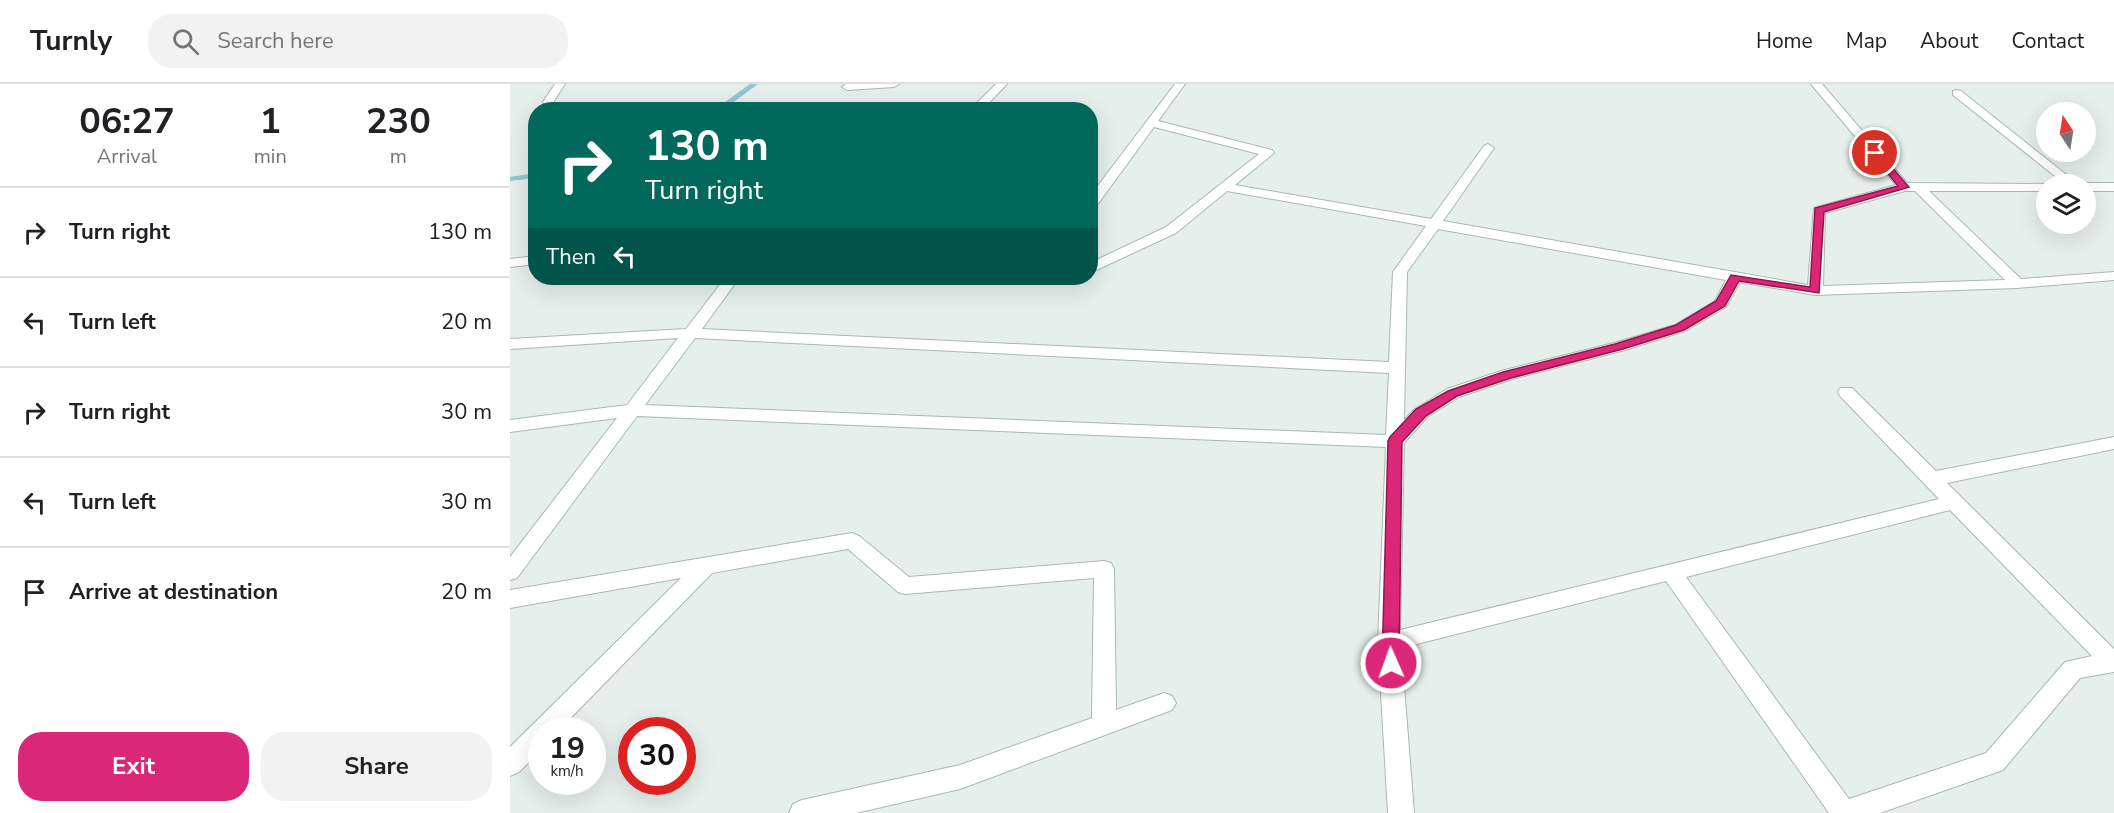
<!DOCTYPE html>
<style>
body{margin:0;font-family:"Nunito Sans",sans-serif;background:#f2f2f2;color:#202124;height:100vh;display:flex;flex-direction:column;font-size:22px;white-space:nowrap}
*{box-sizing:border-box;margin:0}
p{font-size:20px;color:#757577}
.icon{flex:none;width:33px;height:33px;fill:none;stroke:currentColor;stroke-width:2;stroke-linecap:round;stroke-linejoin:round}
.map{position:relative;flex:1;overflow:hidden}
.drawer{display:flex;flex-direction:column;background:#fff;width:510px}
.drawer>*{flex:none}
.hud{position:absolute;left:18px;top:18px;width:570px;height:183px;border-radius:24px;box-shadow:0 6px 24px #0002;background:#00695c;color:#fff;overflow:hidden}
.needle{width:39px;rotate:348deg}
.controls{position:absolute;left:1526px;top:18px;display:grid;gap:12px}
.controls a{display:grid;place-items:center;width:60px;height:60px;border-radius:50%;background:#fff;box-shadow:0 6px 24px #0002;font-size:30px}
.speed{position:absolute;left:18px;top:633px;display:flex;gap:12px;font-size:30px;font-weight:700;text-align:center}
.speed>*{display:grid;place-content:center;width:78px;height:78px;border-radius:50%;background:#fff;box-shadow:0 6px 24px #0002;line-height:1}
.speed small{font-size:15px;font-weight:400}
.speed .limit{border:9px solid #d22;background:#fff;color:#111}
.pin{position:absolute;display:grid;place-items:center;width:51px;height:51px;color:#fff;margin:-26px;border:3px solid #fff;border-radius:50%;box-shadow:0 2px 6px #0007}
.me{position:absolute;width:66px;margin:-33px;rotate:358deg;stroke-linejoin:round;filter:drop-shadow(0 0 4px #0008)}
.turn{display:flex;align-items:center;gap:21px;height:126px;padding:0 18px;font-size:27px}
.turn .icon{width:78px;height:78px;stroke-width:2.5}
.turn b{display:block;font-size:42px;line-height:51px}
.then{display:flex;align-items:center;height:57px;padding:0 18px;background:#0003;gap:12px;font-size:22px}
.eta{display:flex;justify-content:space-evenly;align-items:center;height:102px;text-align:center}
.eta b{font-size:36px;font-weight:700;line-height:42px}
.cta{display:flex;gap:12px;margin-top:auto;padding:12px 18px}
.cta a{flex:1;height:69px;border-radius:24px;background:#db2777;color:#fff;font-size:24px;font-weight:700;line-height:69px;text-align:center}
.cta a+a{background:#f2f2f2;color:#202124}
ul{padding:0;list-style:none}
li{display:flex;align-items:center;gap:18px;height:90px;padding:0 18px;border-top:2px solid #e0e0e0}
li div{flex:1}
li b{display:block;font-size:22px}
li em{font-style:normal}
header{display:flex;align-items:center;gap:36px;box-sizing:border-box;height:84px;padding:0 30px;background:#fff;border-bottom:2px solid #e0e0e0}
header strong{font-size:28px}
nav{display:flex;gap:33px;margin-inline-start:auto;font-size:21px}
.search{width:420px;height:54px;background:#f2f2f2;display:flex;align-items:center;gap:15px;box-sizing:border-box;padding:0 21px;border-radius:24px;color:#757577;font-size:22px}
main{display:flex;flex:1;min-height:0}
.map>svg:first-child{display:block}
</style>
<header>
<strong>Turnly</strong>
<div class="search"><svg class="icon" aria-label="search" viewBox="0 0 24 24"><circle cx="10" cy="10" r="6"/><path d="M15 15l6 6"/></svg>Search here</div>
<nav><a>Home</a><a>Map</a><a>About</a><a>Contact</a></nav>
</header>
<main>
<section class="drawer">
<div class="eta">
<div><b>06:27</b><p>Arrival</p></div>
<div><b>1</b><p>min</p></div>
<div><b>230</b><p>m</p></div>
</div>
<ul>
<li><svg class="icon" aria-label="right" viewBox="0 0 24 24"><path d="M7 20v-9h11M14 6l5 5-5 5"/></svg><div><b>Turn right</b></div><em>130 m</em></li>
<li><svg class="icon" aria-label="left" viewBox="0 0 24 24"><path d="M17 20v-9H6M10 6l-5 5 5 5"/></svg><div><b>Turn left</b></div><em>20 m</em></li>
<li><svg class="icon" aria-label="right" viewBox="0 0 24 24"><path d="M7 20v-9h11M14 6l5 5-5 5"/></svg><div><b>Turn right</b></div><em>30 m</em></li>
<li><svg class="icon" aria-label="left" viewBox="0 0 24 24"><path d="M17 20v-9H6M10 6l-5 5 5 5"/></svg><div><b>Turn left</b></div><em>30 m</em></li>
<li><svg class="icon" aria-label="arrive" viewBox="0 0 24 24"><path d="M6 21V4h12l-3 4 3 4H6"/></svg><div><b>Arrive at destination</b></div><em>20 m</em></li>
</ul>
<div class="cta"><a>Exit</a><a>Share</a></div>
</section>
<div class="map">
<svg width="1604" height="729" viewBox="0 0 1604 729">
<rect width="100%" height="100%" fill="#e6efeb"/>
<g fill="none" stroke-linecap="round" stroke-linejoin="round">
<g fill="#8ec9d4" fill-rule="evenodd">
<path d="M240,0H248L213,26H204Z"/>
<path d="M26,89V94L0,97V93Z"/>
</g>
<g stroke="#a8b8b2" stroke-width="2">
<g id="minor">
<path d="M45,0H55L42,20H34L33,18Z"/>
<path d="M389,0L384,3L337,6L332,3L336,0Z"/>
<path d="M486,0H497L472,26H460Z"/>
<path d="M665,0H675L648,37L762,66L764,69L725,101L921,135L974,62L978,60L984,64L933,137L1298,201L1304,124L1386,101L1301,0H1312L1397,99L1540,100H1536V107H1419L1511,195L1604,188V196L1507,204L1305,211L1230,198L1216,223L1175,247L1115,266L1002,295L949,313L917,333L894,359L890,546L1429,415L1330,312L1328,308L1330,304H1342L1426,387L1604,353V365L1437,399L1604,565V588L1570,594L1493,686L1370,729H1319L1156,497L891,564L904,729H878L868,558L876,363L127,332L7,494L0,496V473L107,334L0,348V336L117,321L168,254L0,265V255L176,245L215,194H229L192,245L879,278L883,188L916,142L717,107L666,149L580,189V179L656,143L749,70L644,43L585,124L580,125V112ZM1395,107H1405L1495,196L1313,202L1315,129ZM928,145L1216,196L1205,217L1165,241L1104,259L991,287L937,305L905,325L894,336L897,188ZM185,254L879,289L876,351L135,321ZM1440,426L1582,572L1555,578L1476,669L1339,715L1176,493Z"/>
<path d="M1447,6L1451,7L1568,100H1555L1443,11V7Z"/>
<path d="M1575,99H1604V107H1575V100H1570Z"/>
<path d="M26,172V180L0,183V175Z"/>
<path d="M342,449L349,452L399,493L594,477L601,479L604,485L606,626L654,609L662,612L666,619L662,626L450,705L346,729H279L283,720L292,716L450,681L582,634L584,494L395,510L388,508L338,465L202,489L49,646H32V665L9,688L0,692V663L171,494L0,524V506Z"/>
</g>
</g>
<use href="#minor" fill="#fff" fill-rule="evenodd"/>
</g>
<path fill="#db2777" stroke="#8e194d" stroke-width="1.5" d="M1362,67H1368L1399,103L1314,128L1309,209L1229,197L1215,222L1174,246L1113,265L1001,294L947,312L916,332L892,358L889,579L887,585L881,587L875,585L872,579L878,357L880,353L906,325L938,307L993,288L1105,260L1166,241L1206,217L1221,191L1300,203L1305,124L1388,102L1362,70Z"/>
</svg>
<div class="controls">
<a><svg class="needle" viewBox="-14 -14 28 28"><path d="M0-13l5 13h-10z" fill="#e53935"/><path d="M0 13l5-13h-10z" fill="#757577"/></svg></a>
<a><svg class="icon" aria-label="layers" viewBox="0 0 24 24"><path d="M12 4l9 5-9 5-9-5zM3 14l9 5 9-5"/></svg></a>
</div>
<div class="speed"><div>19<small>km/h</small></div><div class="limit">30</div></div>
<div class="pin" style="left:1365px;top:69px;background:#d93025"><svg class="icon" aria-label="arrive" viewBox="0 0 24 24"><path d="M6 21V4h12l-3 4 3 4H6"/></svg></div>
<svg class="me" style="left:881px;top:579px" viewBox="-20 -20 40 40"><circle r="17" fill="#db2777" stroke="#fff" stroke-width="3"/><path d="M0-11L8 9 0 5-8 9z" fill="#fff"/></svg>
<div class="hud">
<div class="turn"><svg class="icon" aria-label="right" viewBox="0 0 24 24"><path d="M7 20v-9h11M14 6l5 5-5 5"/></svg><div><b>130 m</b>Turn right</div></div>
<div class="then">Then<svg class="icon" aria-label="left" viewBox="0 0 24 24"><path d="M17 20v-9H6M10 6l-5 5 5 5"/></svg></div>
</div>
</div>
</main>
